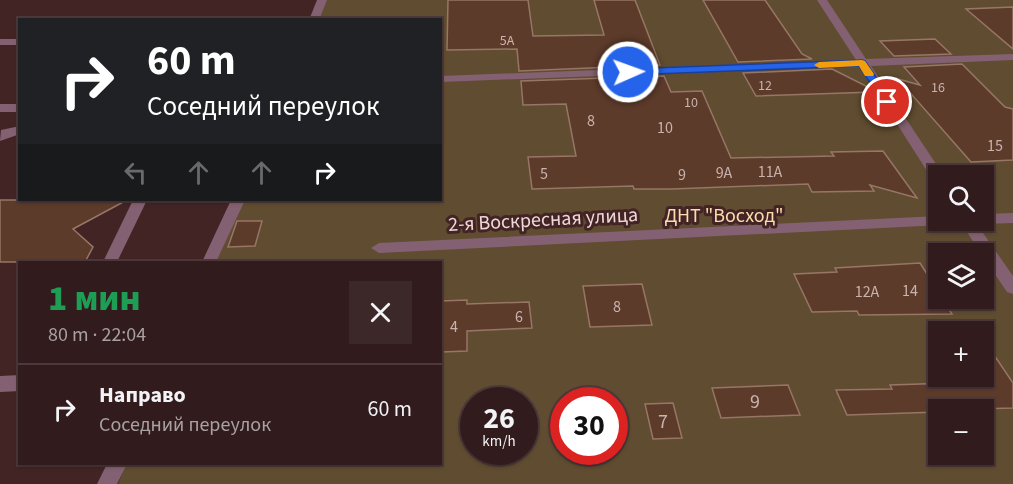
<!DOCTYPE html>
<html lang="ru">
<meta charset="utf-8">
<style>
body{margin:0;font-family:"Source Sans 3",sans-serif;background:#3d2829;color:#f1f3f6;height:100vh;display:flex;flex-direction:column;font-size:22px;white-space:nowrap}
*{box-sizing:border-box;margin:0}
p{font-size:20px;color:#a8a1a3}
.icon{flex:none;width:33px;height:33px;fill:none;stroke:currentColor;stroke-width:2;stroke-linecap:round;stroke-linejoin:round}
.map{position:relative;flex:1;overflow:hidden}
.details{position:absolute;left:18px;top:261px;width:424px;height:204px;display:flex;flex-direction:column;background:#321b1c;border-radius:0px;box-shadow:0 2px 4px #0004,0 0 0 2px #4d393b}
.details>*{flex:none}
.hud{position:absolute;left:18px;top:18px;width:424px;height:183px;border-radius:0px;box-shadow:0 2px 4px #0004,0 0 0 2px #4d393b;background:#202124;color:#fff;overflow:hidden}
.buttons{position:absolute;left:928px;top:165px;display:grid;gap:12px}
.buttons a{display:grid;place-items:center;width:66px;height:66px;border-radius:0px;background:#321b1c;box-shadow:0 2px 4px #0004,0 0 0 2px #4d393b;font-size:30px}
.speed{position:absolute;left:460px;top:387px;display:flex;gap:12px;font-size:30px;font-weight:700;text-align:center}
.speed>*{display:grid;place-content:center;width:78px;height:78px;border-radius:50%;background:#321b1c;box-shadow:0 2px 4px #0004,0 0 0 2px #4d393b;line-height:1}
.speed small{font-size:15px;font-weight:400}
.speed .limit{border:9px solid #d22;background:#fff;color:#111}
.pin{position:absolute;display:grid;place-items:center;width:51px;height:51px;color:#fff;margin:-26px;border:3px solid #fff;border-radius:50%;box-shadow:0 2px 6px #0007}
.me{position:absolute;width:66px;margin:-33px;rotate:88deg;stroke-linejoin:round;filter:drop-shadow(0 0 4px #0008)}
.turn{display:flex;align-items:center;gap:21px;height:126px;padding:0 30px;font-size:27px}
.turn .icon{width:78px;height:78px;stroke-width:2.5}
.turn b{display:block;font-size:42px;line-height:51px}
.lanes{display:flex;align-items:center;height:57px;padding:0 30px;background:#0003;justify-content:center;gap:30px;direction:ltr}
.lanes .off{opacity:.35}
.round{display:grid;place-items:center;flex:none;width:63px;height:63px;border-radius:0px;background:#3d2829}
.head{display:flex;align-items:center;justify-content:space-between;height:102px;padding:0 30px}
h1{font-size:36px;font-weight:800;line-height:45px;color:#1e9e55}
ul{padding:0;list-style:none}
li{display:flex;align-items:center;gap:18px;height:90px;padding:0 30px;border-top:2px solid #4d393b}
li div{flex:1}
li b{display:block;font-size:22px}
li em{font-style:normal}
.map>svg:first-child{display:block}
</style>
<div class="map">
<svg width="1013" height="484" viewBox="0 0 1013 484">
<rect width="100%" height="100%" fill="#432425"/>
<path fill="#604c30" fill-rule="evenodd" d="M323,0H1013V484H118L126,464H441V262H212L239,200H441V20L315,19ZM939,176H984V220H939ZM939,254H984V298H939ZM939,332H984V376H939ZM474,400H525V452H474ZM564,400H615V452H564ZM939,410H984V454H939Z"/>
<g fill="#5d3b2b" stroke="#977666" stroke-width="1.5">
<path d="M448,0H528L533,36L604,35L594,0H635L660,65L519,71L517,49L447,50Z"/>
<path d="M703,0H765L802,54L812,59L738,62Z"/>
<path d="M1013,7V49L966,9Z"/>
<path d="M935,39L951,54L894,56L880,41Z"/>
<path d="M962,64L1005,107L1013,109V160L971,162L898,79L920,85L904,67Z"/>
<path d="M832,69L872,89L874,92L756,96L743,73Z"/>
<path d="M664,76L671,92L702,91L731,158L834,156L831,152L883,151L917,198L870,185L874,191L812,192L808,184L672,189H634L633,186L532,189L528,157L576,156L566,104L523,105L521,81Z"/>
<path d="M0,200H127L73,229L93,247L85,262H0Z"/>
<path d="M237,221H262L255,246L228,247Z"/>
<path d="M920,263L939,293V298H942L952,314L859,315L857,311L812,312L794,274L837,272L835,268Z"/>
<path d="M642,284L652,325L590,327L583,286Z"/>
<path d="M467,300V304L529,302L532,328L467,331V351L441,352V301Z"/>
<path d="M984,340L1013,383V408L939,410V412L847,415L836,390L892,389L890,385L951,383L948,376H984Z"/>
<path d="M788,385L800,415L721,418L712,388Z"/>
<path d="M673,403L682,438L653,439L645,404Z"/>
</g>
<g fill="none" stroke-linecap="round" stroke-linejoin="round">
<g fill="#846172" fill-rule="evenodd">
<path d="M317,0H327L319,20H309Z"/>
<path d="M817,0H827L866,59L1013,54V60L871,66L944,176H939V183L934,182L860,66L441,82V76L856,60Z"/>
<rect x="0" y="39" width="20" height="6"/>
<rect x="0" y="104" width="20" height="8"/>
<path d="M20,126V134L0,141L1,130Z"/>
<path d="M133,200H147L117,262H103Z"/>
<path d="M231,200H245L216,262H202Z"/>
<path d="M1013,213V223L984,224L978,220H984V214Z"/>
<path d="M939,216V220H974L1013,276V294L1007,292L984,258V254H981L962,224L379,253L371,248L379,243Z"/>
<path d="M20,375V391L0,392V376Z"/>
<path d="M107,464H127L117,484H97Z"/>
</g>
</g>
<path fill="#2563eb" stroke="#184099" stroke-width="1.5" d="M862,60L865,61L893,102L891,104H884L859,66L628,75L623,72L628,69Z"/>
<path fill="#f59e0b" d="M862,60L865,61L874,74L873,76H865L859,66L819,68L814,65L819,62Z"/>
<g text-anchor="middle" stroke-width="6" stroke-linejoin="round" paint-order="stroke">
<g font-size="14" fill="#cab2ad">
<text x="507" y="45">5А</text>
<text x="765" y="90">12</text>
<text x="938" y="92">16</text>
<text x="691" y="107">10</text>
</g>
<g font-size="16" fill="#cab2ad">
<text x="591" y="126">8</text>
<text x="665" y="133">10</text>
<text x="995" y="151">15</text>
<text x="770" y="177">11А</text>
<text x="724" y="178">9А</text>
<text x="544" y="179">5</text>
<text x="682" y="180">9</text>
<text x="910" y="296">14</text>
<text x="867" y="297">12А</text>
<text x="617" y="312">8</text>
<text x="519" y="322">6</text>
<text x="454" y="332">4</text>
</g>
<g font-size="20" fill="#fcdbaf" stroke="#432425">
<text x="724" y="222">ДНТ "Восход"</text>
</g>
<g font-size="20" fill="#eed9d8" stroke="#432425">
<text transform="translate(543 219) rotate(-3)" y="7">2-я Воскресная улица</text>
</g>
<g font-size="20" fill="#cab2ad">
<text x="755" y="408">9</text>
<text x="663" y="428">7</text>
</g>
</g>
</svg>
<div class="buttons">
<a><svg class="icon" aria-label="search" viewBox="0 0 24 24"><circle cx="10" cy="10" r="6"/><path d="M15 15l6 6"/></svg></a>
<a><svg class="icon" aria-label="layers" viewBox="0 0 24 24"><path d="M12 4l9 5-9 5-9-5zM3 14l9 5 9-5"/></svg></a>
<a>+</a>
<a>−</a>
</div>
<div class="speed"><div>26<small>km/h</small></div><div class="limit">30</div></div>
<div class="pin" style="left:887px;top:102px;background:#d93025"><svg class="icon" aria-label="arrive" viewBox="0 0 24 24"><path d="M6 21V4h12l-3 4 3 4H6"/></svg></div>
<svg class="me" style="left:628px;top:72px" viewBox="-20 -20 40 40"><circle r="17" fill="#2563eb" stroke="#fff" stroke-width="3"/><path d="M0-11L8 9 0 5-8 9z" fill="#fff"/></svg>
<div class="hud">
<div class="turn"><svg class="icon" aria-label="right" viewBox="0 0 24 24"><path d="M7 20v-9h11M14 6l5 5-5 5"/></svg><div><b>60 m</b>Соседний переулок</div></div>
<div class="lanes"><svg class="icon off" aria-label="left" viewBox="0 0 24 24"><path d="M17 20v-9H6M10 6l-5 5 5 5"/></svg><svg class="icon off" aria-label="ahead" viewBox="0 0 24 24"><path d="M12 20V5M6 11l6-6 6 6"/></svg><svg class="icon off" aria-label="ahead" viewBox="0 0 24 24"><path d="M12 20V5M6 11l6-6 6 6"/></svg><svg class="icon" aria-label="right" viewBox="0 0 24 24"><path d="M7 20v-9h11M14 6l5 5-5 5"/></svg></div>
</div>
<section class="details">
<div class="head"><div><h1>1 мин</h1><p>80 m · 22:04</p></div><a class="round"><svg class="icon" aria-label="close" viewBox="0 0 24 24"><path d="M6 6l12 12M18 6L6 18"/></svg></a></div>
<ul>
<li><svg class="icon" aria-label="right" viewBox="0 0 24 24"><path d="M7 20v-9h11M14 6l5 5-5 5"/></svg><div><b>Направо</b><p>Соседний переулок</p></div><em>60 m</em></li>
</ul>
</section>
</div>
